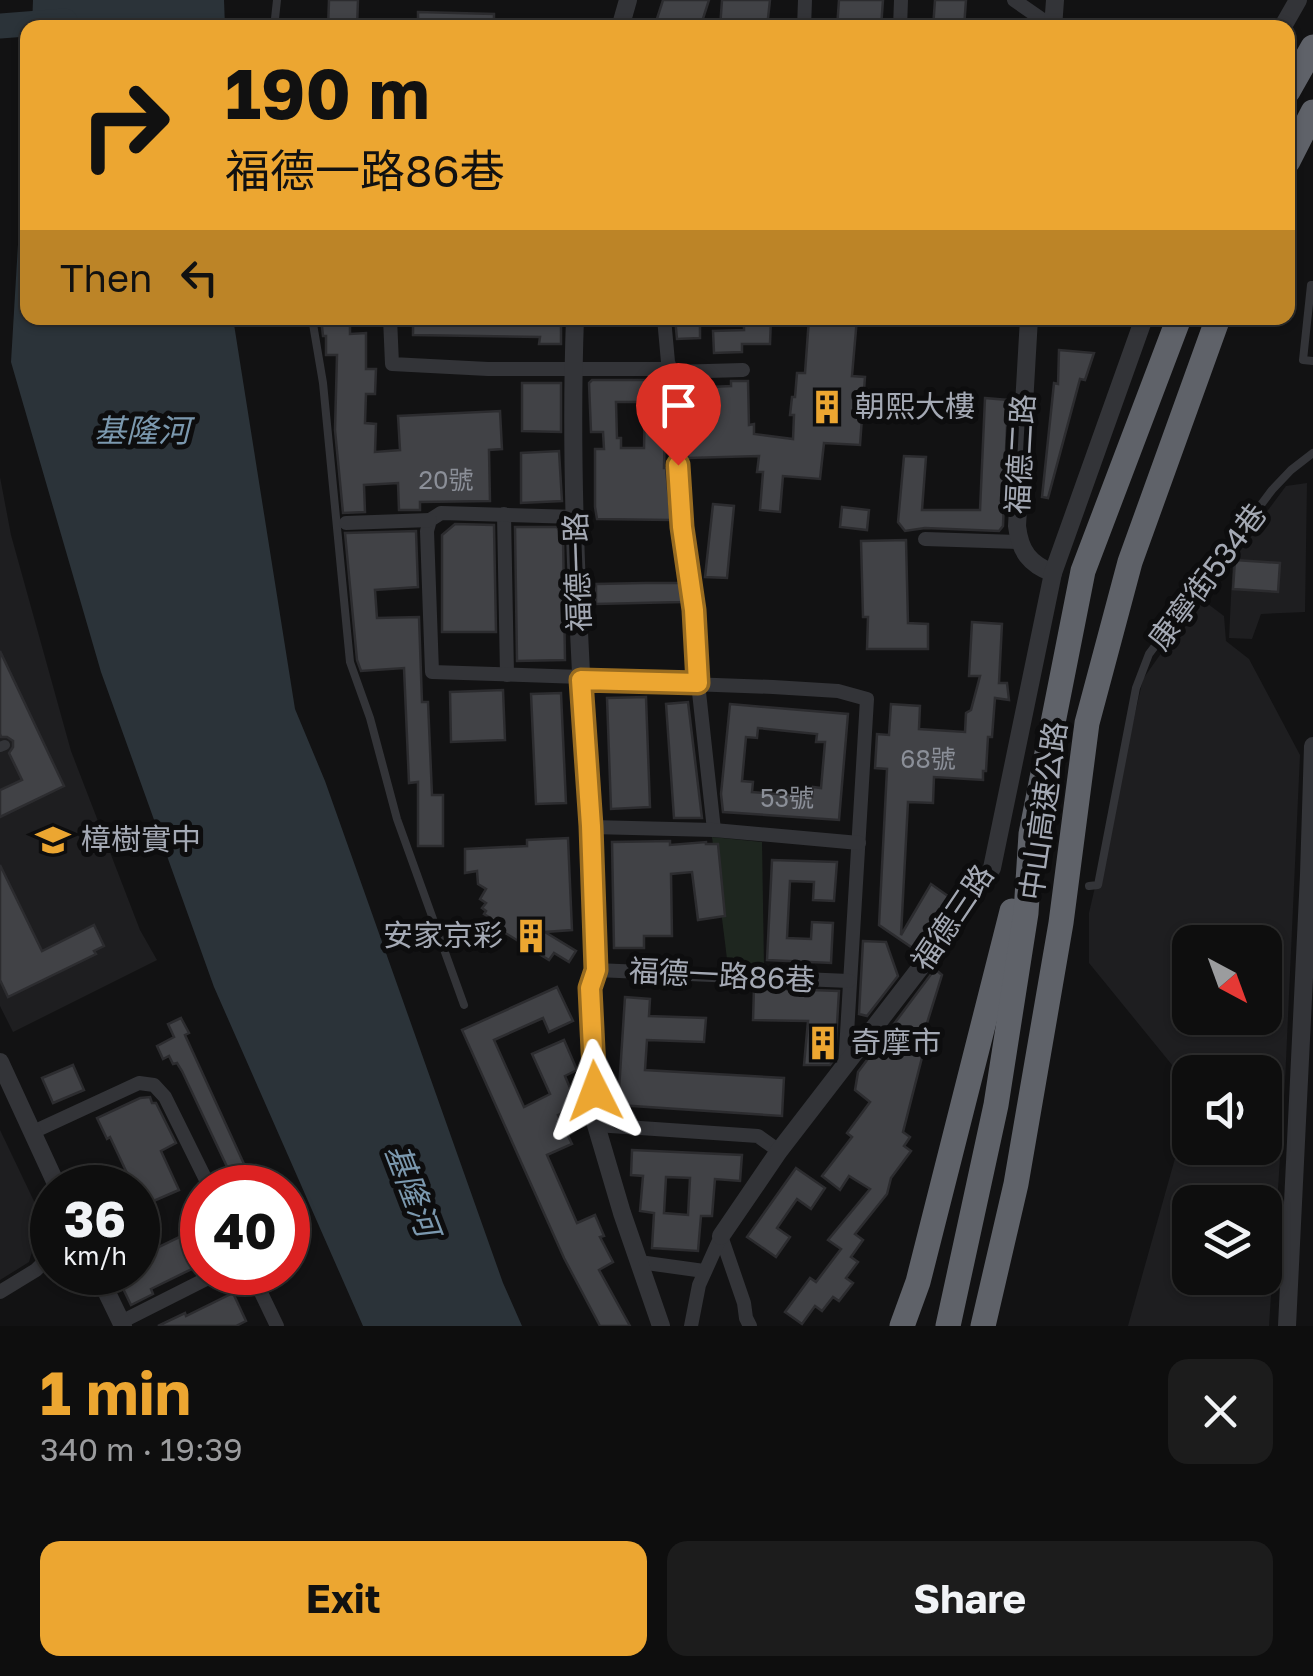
<!DOCTYPE html>
<meta charset="utf-8">
<style>
body{margin:0;font-family:"Golos Text","Noto Sans TC",sans-serif;background:#1c1c1c;color:#f1f3f6;height:100vh;display:flex;flex-direction:column;font-size:38px;white-space:nowrap}
*{box-sizing:border-box;margin:0}
p{font-size:32px;color:#9b9c9e}
.icon{flex:none;width:55px;height:55px;fill:none;stroke:currentColor;stroke-width:2;stroke-linecap:round;stroke-linejoin:round}
.map{position:relative;height:1326px;overflow:hidden}
.drawer{display:flex;flex-direction:column;background:#0e0e0e;flex:1}
.drawer>*{flex:none}
.hud{position:absolute;left:20px;top:20px;width:1275px;height:305px;border-radius:20px;box-shadow:0 2px 8px #0004,0 0 0 2px #2e2e2e;background:#eca631;color:#111;overflow:hidden}
.needle{width:65px;rotate:139deg}
.buttons{position:absolute;left:1172px;top:925px;display:grid;gap:20px}
.buttons a{display:grid;place-items:center;width:110px;height:110px;border-radius:20px;background:#0e0e0e;box-shadow:0 2px 8px #0004,0 0 0 2px #2e2e2e;font-size:50px}
.speed{position:absolute;left:30px;top:1165px;display:flex;gap:20px;font-size:50px;font-weight:700;text-align:center}
.speed>*{display:grid;place-content:center;width:130px;height:130px;border-radius:50%;background:#0e0e0e;box-shadow:0 2px 8px #0004,0 0 0 2px #2e2e2e;line-height:1}
.speed small{font-size:25px;font-weight:400}
.speed .limit{border:15px solid #d22;background:#fff;color:#111}
.pin{position:absolute;display:grid;place-items:center;width:85px;height:85px;color:#fff;margin:-102px -42px;border-radius:50% 50% 50% 0;rotate:-45deg;box-shadow:0 0 10px #0007}
.pin .icon{rotate:45deg}
.me{position:absolute;width:110px;margin:-55px;rotate:357deg;stroke-linejoin:round;filter:drop-shadow(0 0 8px #0008)}
.turn{display:flex;align-items:center;gap:35px;height:210px;padding:0 40px;font-size:45px}
.turn .icon{width:130px;height:130px;stroke-width:2.5}
.turn b{display:block;font-size:70px;line-height:85px}
.then{display:flex;align-items:center;height:95px;padding:0 40px;background:#0003;gap:20px;font-size:38px}
.round{display:grid;place-items:center;flex:none;width:105px;height:105px;border-radius:20px;background:#1c1c1c}
.headline{display:flex;align-items:center;justify-content:space-between;height:170px;padding:0 40px}
h1{font-size:60px;font-weight:700;line-height:75px;color:#eca631}
.action{display:flex;gap:20px;margin-top:auto;padding:20px 40px}
.action a{flex:1;height:115px;border-radius:20px;background:#eca631;color:#111;font-size:40px;font-weight:700;line-height:115px;text-align:center}
.action a+a{background:#1c1c1c;color:#f1f3f6}
.map>svg:first-child{display:block}
</style>
<div class="map">
<svg width="1313" height="1326" viewBox="0 0 1313 1326">
<rect width="100%" height="100%" fill="#121213"/>
<g fill="#1e1e20" fill-rule="evenodd">
<path d="M0,477L11,535L71,751L140,930L157,960L13,1032L0,1006Z"/>
<path d="M1307,483L1305,612L1261,614L1252,639L1229,638L1233,557L1286,486Z"/>
<path d="M1200,598L1224,616L1226,641L1249,659L1300,755L1285,1082L1269,1326H1128L1190,1105V1148H1265V1072H1190V1087L1089,963V913L1143,679ZM1190,942H1265V1018H1190ZM1190,1202H1265V1278H1190Z"/>
<path d="M0,1130L42,1218L29,1262L0,1280Z"/>
</g>
<path fill="#1e261f" d="M712,837L762,842L764,967H728Z"/>
<g fill="#2b3339">
<path d="M33,0H224L225,27H32Z"/>
<path d="M27,93L28,318H233L295,709L325,781L503,1283L522,1326H363L214,987L101,672L11,362Z"/>
</g>
<g fill="none" stroke-linecap="round" stroke-linejoin="round">
<path stroke="#2b3339" stroke-width="25" d="M0,26L65,21"/>
</g>
<g fill="#414246" stroke="#2c2c2f" stroke-width="2.5" fill-rule="evenodd">
<path d="M329,0H358L357,28H328Z"/>
<path d="M663,0H709L700,28H654Z"/>
<path d="M722,0H770L767,28H720Z"/>
<path d="M839,0H883L881,28H837Z"/>
<path d="M935,0H966L964,28H933Z"/>
<path d="M418,12L494,14V28H418Z"/>
<path d="M321,318H350V334L366,333V369H376L375,394H366L365,423L376,424L375,452L400,450L398,416L500,411L502,449L489,450L490,501L420,502V510H399L398,483L364,485L365,512L343,513L335,430L337,355H326V336H323Z"/>
<path d="M413,318H561V344H539L540,337L413,335Z"/>
<path d="M675,318H700V338L677,339Z"/>
<path d="M744,318H771L770,344H742V352L714,353L713,331L744,330Z"/>
<path d="M809,318H857L852,376L865,377L860,445L824,443L820,479L783,476L780,512L760,510L763,472H757L759,456L688,458L687,388L731,386V381H748L749,425L754,424V434L793,439L794,415H790L792,397H795L797,373H805Z"/>
<path d="M1059,350L1094,353L1085,380L1080,379L1048,498L1042,497L1054,383L1058,384Z"/>
<path d="M592,380H659L661,382L666,393L664,468H666L671,520L597,519L595,507V449H604L603,432H591L589,383ZM616,402H645L644,448H621V438H617Z"/>
<path d="M522,383H561V432L522,431Z"/>
<path d="M985,398L1008,400L1003,526L999,531L925,528L905,531L898,522L904,456L926,457L922,510H980Z"/>
<path d="M559,451L562,501L521,503V453Z"/>
<path d="M713,504L734,506L727,578L705,577Z"/>
<path d="M842,507L869,510L867,530L840,527Z"/>
<path d="M455,524L494,525L496,632H442V535Z"/>
<path d="M515,527H557L563,536L565,660L517,661Z"/>
<path d="M416,531L418,587L375,590L377,618L419,617L422,702H428L432,795H443V846H418V782L409,783L404,668L361,671L357,660L345,533Z"/>
<path d="M906,540L908,623L928,624V649H867L868,617H863L861,541Z"/>
<path d="M1235,560L1280,563L1278,592L1233,589Z"/>
<path d="M645,583H680L682,602L596,604V584Z"/>
<path d="M972,622L1002,624L999,683H1007L1009,700L995,698L992,737H988L986,771H983V780L934,777L933,803L908,802L901,935L931,884L955,901L917,951L879,925L887,769L875,768L877,734L889,735L891,704L920,706L919,729L965,732L966,713L971,710L980,676H969Z"/>
<path d="M0,651L64,786L0,817V790L22,780L9,753L13,747V741L7,737H1L0,734Z"/>
<path d="M503,690L505,740L451,742L450,692Z"/>
<path d="M561,693L566,803L536,804L531,694Z"/>
<path d="M646,697L650,807L611,809L607,698Z"/>
<path d="M688,702L702,818H674L666,704Z"/>
<path d="M730,704L848,714L839,820L723,812L721,794ZM758,728L817,734L816,742H825L821,788L813,787L812,797L752,792L753,782L742,781L746,737L757,738Z"/>
<path d="M568,838L572,930L545,932L576,951L569,962L554,953L549,960L486,921L489,917L484,914L486,911L482,908L486,903L480,899L486,889L478,884L477,871L465,873V849L527,846V840Z"/>
<path d="M670,841V845L706,842V844H718L725,916L698,920L692,872L671,874L672,936H644V948H614L612,842Z"/>
<path d="M772,860L837,862L834,901L813,900L814,882L790,881L787,938L811,939L812,922L833,923L831,963L767,960Z"/>
<path d="M0,865L42,951L94,925L104,946L94,951L96,954L8,997L0,980Z"/>
<path d="M863,941L886,942L898,976L867,1016L859,1014Z"/>
<path d="M935,969L942,975L923,1036L927,1038L903,1132L910,1137L904,1146L911,1151L891,1178L887,1194L855,1234L863,1240L851,1257L858,1262L846,1278L853,1283L839,1301L833,1297L822,1311L815,1306L802,1324L785,1312L810,1278L816,1282L841,1249L828,1240L870,1189L849,1176L840,1190L822,1176L852,1137L847,1133L870,1102L855,1090L858,1072Z"/>
<path d="M557,987L573,1021L549,1032L543,1018L494,1040L524,1107L550,1094L532,1054L564,1040L577,1070L565,1076L573,1095L568,1097L573,1108L558,1115L572,1144L547,1155L577,1223L595,1215L604,1236L600,1237L613,1262L599,1270L630,1326H600L564,1258L462,1030Z"/>
<path d="M754,988L839,991L835,1058L830,1065H804L808,1021L753,1020Z"/>
<path d="M625,997L650,999L649,1016L706,1018L704,1042L647,1040L645,1070L784,1078L782,1116L618,1105Z"/>
<path d="M181,1018L189,1033L185,1035L255,1188H237L182,1071L177,1063L173,1064L169,1056L163,1059L157,1046L174,1037L168,1024Z"/>
<path d="M73,1065L84,1090L53,1103L42,1078Z"/>
<path d="M150,1097L152,1103H156L176,1143L161,1151L179,1190L142,1206L138,1196V1188H134L110,1137L107,1139L97,1118L140,1098Z"/>
<path d="M632,1150L742,1155L740,1181L715,1179L712,1216H701L698,1251L652,1248L654,1213L640,1211L643,1176L631,1175ZM666,1177L690,1178L688,1215L664,1213Z"/>
<path d="M796,1168L825,1188L811,1209L797,1199L777,1228L790,1237L776,1257L747,1237Z"/>
<path d="M202,1226V1264L151,1289L153,1294L131,1305L115,1272H138V1257Z"/>
<path d="M233,1293L246,1321L236,1326H158L185,1313L186,1316Z"/>
</g>
<g fill="none" stroke-linecap="round" stroke-linejoin="round">
<g stroke="#333438" stroke-width="8">
<path d="M274,28L277,0"/>
<path d="M1313,285H1311L1303,360L1313,361"/>
<path d="M312,318L323,383L350,662L370,718L397,819L464,1005"/>
<path d="M1089,886L1098,885L1136,688L1149,654L1272,490L1291,470L1313,453"/>
</g>
<path stroke="#333438" stroke-width="10" d="M0,747L5,745"/>
<g stroke="#333438" stroke-width="14">
<path d="M1014,0L1053,27"/>
<path d="M804,28L805,0"/>
<path d="M900,28L901,0"/>
<path d="M390,318L392,364L488,369H671"/>
<path d="M664,318L668,362L676,382L678,490L694,610L698,683L714,830"/>
<path d="M672,372L743,370"/>
<path d="M504,514L507,675"/>
<path d="M576,517L441,513L430,520L427,531L432,672L581,677"/>
<path d="M346,523L430,520"/>
<path d="M925,539L1019,542"/>
<path d="M581,680L773,687L838,691L867,699L845,1067"/>
<path d="M591,827L714,830L859,843"/>
<path d="M596,970L849,981"/>
<path d="M596,1125L758,1136L779,1151"/>
<path d="M33,1132L139,1083L154,1085L165,1097L210,1188"/>
<path d="M721,1236L744,1303L746,1318L750,1326"/>
<path d="M639,1262L704,1271"/>
<path d="M251,1272L277,1326"/>
<path d="M0,1292L36,1270L52,1254"/>
<path d="M121,1322L220,1272"/>
<path d="M691,1326L699,1285L721,1236"/>
</g>
<g stroke="#333438" stroke-width="18">
<path d="M620,28L628,0"/>
<path d="M1053,28L1055,0"/>
<path d="M1282,28L1298,0"/>
<path d="M575,318C567,535 588,753 596,970L590,988L596,1125L622,1213L661,1326"/>
<path d="M1029,318L1017,526C1020,551 1029,564 1053,573"/>
<path d="M0,1062L58,1188"/>
<path d="M721,1236L779,1151L954,924L992,868L1053,573L1144,318"/>
<path d="M97,1272L123,1326"/>
<path d="M1287,1326L1309,875L1313,746"/>
</g>
<g stroke="#5f6269" stroke-width="25">
<path d="M1288,91L1313,47"/>
<path d="M1288,161L1313,112"/>
<path d="M902,1326L918,1282L1012,911"/>
<path d="M948,1326L996,1105L1026,913L1031,834L1083,571L1179,318"/>
<path d="M983,1326L1016,1184L1061,923L1087,723L1130,562L1218,318"/>
</g>
</g>
<g fill="none" stroke-linecap="round" stroke-linejoin="round">
<g stroke="#996c20" stroke-width="25">
<path id="route" d="M595,1091L590,988L596,970L591,826L581,680L698,683L694,610L682,527L678,465"/>
</g>
<use href="#route" stroke="#eca631" stroke-width="18"/>
</g>
<defs>
<g id="building-bare" transform="scale(2.7)"><path d="M-4-6H4V6H1V3H-1V6H-4ZM-2.5-4.3h1.7v1.8h-1.7ZM.8-4.3h1.7v1.8H.8ZM-2.5-1h1.7V.8h-1.7ZM.8-1h1.7V.8H.8Z" fill="#eca631" stroke="#0d0d0e" stroke-width="2.5" paint-order="stroke"/></g>
<g id="school-bare" transform="scale(2.7)"><path d="M0-5L7-2L0 1L-7-2ZM-4 1L0 2.5L4 1V4Q0 6-4 4Z" fill="#eca631" stroke="#0d0d0e" stroke-width="2.5" paint-order="stroke"/></g>
</defs>
<g fill-rule="evenodd">
<use href="#building-bare" x="827" y="407"/>
<use href="#school-bare" x="53" y="840"/>
<use href="#building-bare" x="531" y="936"/>
<use href="#building-bare" x="823" y="1043"/>
</g>
<g text-anchor="middle" stroke-width="10" stroke-linejoin="round" paint-order="stroke">
<g font-size="25" fill="#8b8f98">
<text x="446" y="489">20號</text>
<text x="928" y="768">68號</text>
<text x="787" y="807">53號</text>
</g>
<g font-size="30" fill="#a4a9b4" stroke="#0d0d0e" text-anchor="start">
<text x="855" y="417">朝熙大樓</text>
<text x="81" y="850">樟樹實中</text>
<text x="503" y="946" text-anchor="end">安家京彩</text>
<text x="851" y="1053">奇摩市</text>
</g>
<g font-size="30" fill="#a4a9b4" stroke="#0d0d0e">
<text transform="translate(1021 454) rotate(-87)" y="10">福德二路</text>
<text transform="translate(578 572) rotate(-92)" y="10">福德一路</text>
<text transform="translate(1208 577) rotate(-53)" y="10">康寧街534巷</text>
<text transform="translate(1044 811) rotate(-82)" y="10">中山高速公路</text>
<text transform="translate(953 918) rotate(-56)" y="10">福德三路</text>
<text transform="translate(722 976) rotate(3)" y="10">福德一路86巷</text>
</g>
<g font-size="32" font-style="italic" fill="#7b98ae" stroke="#0d0d0e">
<text x="142" y="442">基隆河</text>
<text transform="translate(412 1190) rotate(69)" y="11">基隆河</text>
</g>
</g>
</svg>
<div class="buttons">
<a><svg class="needle" viewBox="-14 -14 28 28"><path d="M0-13l5 13h-10z" fill="#e53935"/><path d="M0 13l5-13h-10z" fill="#9b9c9e"/></svg></a>
<a><svg class="icon" aria-label="sound" viewBox="0 0 24 24"><path d="M4 9h4l5-4v14l-5-4H4zM17 9q2 3 0 6"/></svg></a>
<a><svg class="icon" aria-label="layers" viewBox="0 0 24 24"><path d="M12 4l9 5-9 5-9-5zM3 14l9 5 9-5"/></svg></a>
</div>
<div class="speed"><div>36<small>km/h</small></div><div class="limit">40</div></div>
<div class="pin" style="left:678px;top:465px;background:#d93025"><svg class="icon" aria-label="arrive" viewBox="0 0 24 24"><path d="M6 21V4h12l-3 4 3 4H6"/></svg></div>
<svg class="me" style="left:595px;top:1091px" viewBox="-20 -20 40 40"><path d="M0-17L14 15 0 8-14 15z" fill="#eca631" stroke="#fff" stroke-width="4"/></svg>
<div class="hud">
<div class="turn"><svg class="icon" aria-label="right" viewBox="0 0 24 24"><path d="M7 20v-9h11M14 6l5 5-5 5"/></svg><div><b>190 m</b>福德一路86巷</div></div>
<div class="then">Then<svg class="icon" aria-label="left" viewBox="0 0 24 24"><path d="M17 20v-9H6M10 6l-5 5 5 5"/></svg></div>
</div>
</div>
<section class="drawer">
<div class="headline"><div><h1>1 min</h1><p>340 m · 19:39</p></div><a class="round"><svg class="icon" aria-label="close" viewBox="0 0 24 24"><path d="M6 6l12 12M18 6L6 18"/></svg></a></div>
<div class="action"><a>Exit</a><a>Share</a></div>
</section>
